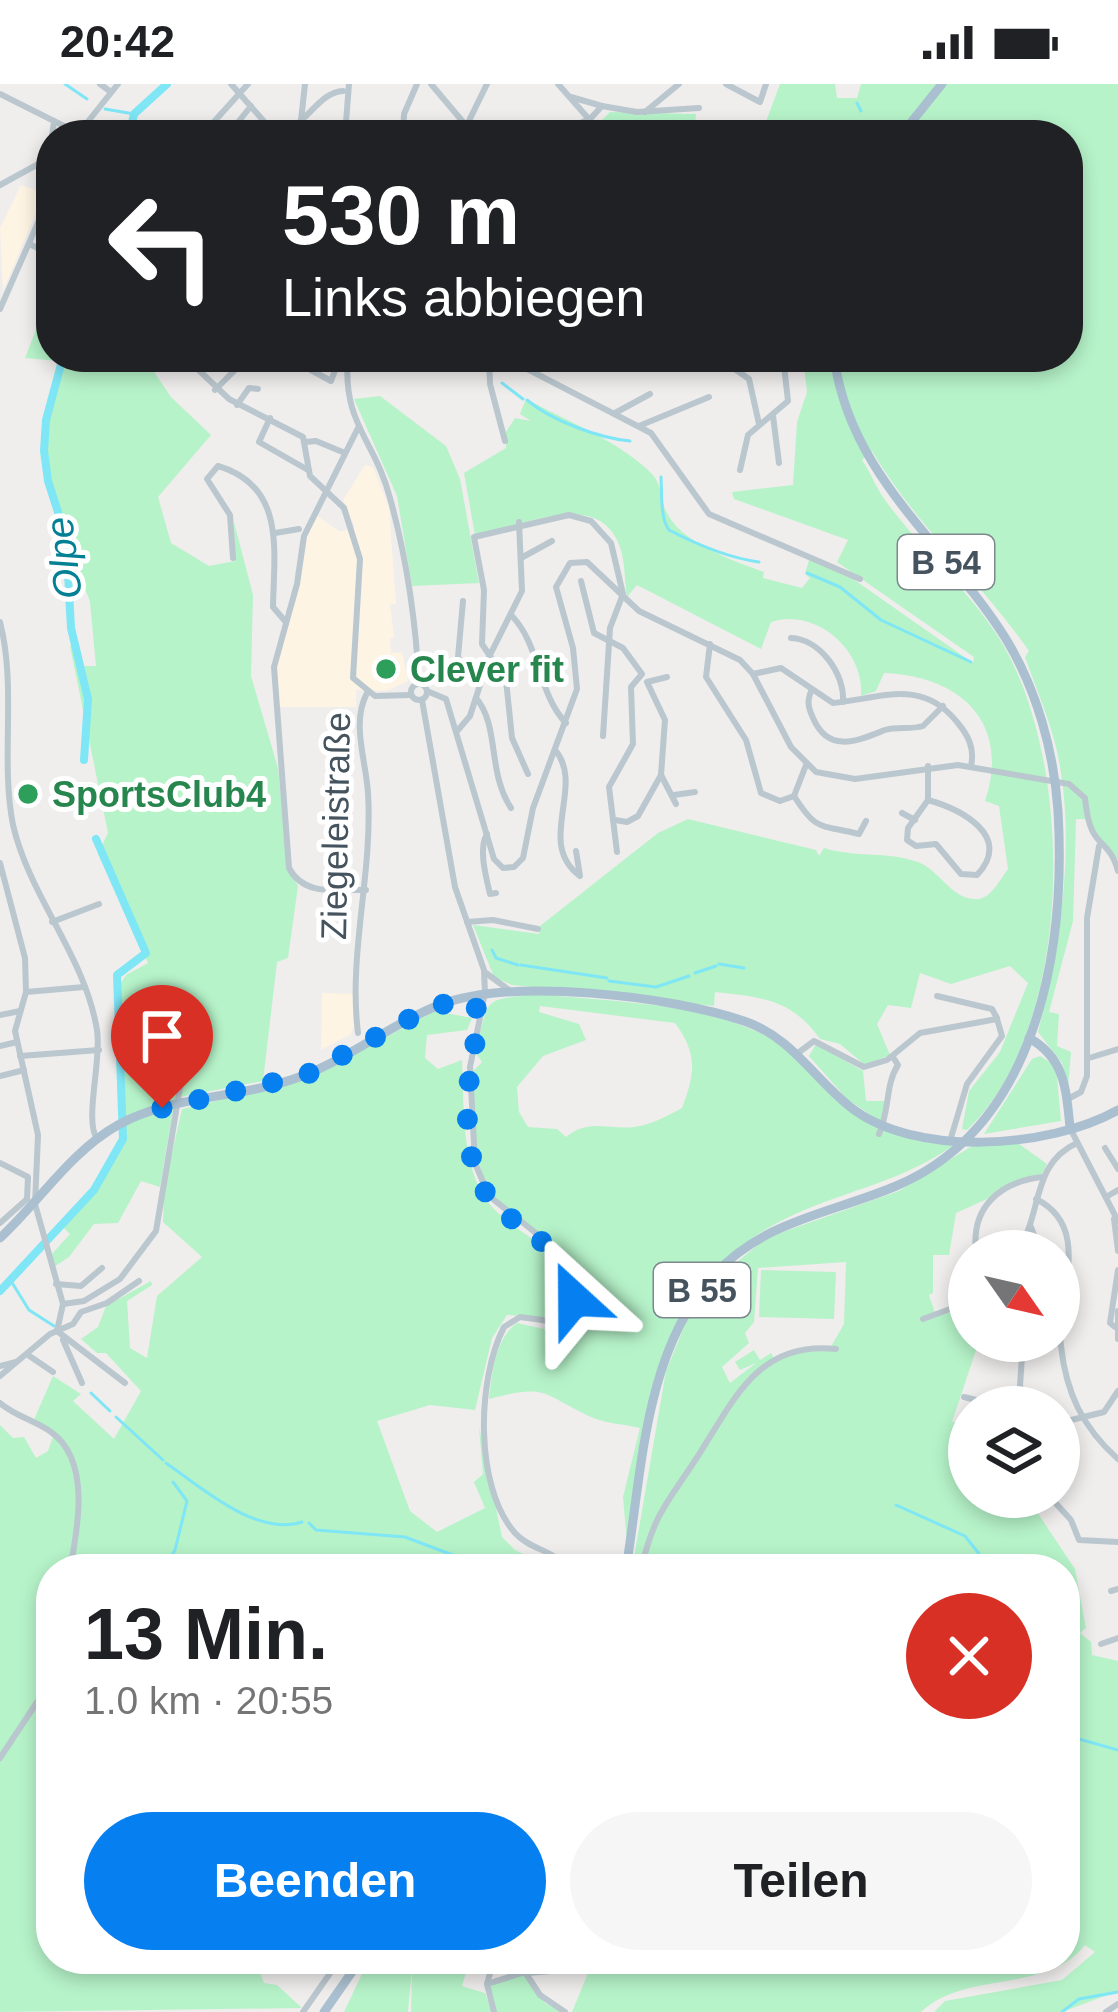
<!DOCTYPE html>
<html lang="de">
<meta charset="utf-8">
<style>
body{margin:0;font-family:Helvetica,sans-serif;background:#f6f6f6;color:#202124;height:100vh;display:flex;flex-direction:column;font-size:45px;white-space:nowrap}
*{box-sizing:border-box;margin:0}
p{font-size:39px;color:#757577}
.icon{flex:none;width:66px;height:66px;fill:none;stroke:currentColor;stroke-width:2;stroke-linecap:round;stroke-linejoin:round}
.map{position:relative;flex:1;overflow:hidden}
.panel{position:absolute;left:36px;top:1470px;width:1044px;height:420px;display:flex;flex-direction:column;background:#fff;border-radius:48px;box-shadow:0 6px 18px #0003}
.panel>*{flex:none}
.banner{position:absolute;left:36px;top:36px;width:1047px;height:252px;border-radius:48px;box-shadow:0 6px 18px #0003;background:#202124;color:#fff;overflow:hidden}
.needle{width:78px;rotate:124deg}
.buttons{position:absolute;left:948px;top:1146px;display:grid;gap:24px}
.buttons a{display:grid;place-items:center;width:132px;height:132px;border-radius:50%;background:#fff;box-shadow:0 6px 18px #0003;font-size:60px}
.pin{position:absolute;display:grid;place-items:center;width:102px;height:102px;color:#fff;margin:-123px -51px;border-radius:50% 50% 50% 0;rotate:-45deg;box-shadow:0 0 12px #0007}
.pin .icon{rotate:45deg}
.me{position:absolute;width:132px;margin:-66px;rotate:336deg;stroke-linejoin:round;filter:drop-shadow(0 0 9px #0008)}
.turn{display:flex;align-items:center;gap:42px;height:252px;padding:0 48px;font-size:54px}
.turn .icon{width:156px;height:156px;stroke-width:2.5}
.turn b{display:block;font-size:84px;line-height:102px}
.round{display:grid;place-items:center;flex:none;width:126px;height:126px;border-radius:63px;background:#f6f6f6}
.overview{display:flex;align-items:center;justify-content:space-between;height:204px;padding:0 48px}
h1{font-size:72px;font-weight:700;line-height:90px}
.button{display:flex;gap:24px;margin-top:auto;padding:24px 48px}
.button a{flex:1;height:138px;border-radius:72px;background:#0680f1;color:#fff;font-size:48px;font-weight:700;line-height:138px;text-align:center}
.button a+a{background:#f6f6f6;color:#202124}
.status{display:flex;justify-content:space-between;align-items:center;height:84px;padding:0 60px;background:#fff;direction:ltr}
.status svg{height:33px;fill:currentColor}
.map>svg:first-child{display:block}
</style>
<div class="status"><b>20:42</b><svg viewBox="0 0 49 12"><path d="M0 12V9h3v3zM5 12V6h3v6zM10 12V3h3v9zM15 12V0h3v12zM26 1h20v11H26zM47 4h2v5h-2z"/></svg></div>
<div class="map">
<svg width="1118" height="1928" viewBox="0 0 1118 1928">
<rect width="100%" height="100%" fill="#f0eded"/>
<g fill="#fef4e4">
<path d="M21,101L44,109L3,207L0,144Z"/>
<path d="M365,381L373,383L389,424L396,520L390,521L394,554L390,555L391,569L402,568L408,597L386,607L356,606V623H279L277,575L299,506L307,454L316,431L340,448L355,443L343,416Z"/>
<path d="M322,909L353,910L354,942L351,950L321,966Z"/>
</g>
<g fill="#b6f3c9" fill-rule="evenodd">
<path d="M780,0H835L837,14H857L861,0H1118V776L1085,735H1076L1073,837L1049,928L1059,930L1057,962L1071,968L1068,1003L1062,979L1038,948C1059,864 1074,775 1061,689C1056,650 1038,610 1025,573L1029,567C979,495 918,444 872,367L862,376C871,389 876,404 885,416C919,463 965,502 997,551C1076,672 1077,942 967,1046L962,1045L969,1007L1000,968L1028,899L1010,882L951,900L920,889L911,924L888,921L877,940L890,971L865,981L840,960L820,955C792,915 761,913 715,908L714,922L512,901L494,893L473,841L539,850L540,842L658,749L688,735L816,766L819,772L824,764C856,774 887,767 918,778C939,786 951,814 974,815C990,817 999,797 1008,785L999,722L985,717C1011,639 961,592 884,589L876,607L861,612C865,566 815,523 771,538L761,565L637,501L627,513C625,500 625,480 621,466C600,399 517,446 475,451L464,389L506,364V348L515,334L531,337L520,330L526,315C565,336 614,355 647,385C664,401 658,407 665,425C679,459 732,476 764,488L763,494L802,504L810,494L805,490L810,473L836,483L973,579L974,573L837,478L848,456L734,415L732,408L793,401L797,338L807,308L803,273H1068V51H761Z"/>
<path d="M610,28L696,30L694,51H609L600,38Z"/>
<path d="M51,224V273H144L171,313L211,351L158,413L171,459L209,482L235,477L234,438L253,511L251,592L278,684L288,784L298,802L288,874L277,878L263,997L175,1014L160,1103L141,1097L118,1139L94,1140L69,1173L54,1183L50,1172L70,1150L63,1143C160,1038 112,1023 119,902L126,891L148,879L98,770L108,749L70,562L79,561L83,582H96L90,518L46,398L43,335L59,277L25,274L42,230Z"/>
<path d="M380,312L446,362L460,395L479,499L412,502L397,412L354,315Z"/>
<path d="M538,910C612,918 699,918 766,952C843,990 852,1058 954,1061C903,1097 848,1106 793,1131C651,1197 647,1322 627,1459L623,1413L640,1344C624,1340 607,1340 591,1333C542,1310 548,1299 489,1315C492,1289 495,1255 517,1239L562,1249L575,1239C601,1157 510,1151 486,1099C471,1065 474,1023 473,987L482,978L475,968C491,911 480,917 538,910ZM540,922L675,939C698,970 695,990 682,1024C667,1032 651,1041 634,1043C609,1046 589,1034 566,1053L557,1045L528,1043L519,1028L517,1003L543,972L586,956L579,940L539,928Z"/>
<path d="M435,927L472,934L467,946L427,951L425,974L438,985L462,976C464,1019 461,1077 485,1114C512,1154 572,1159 568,1219L553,1234L507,1231L492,1254L475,1326L430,1321L377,1337L410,1427L437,1448L485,1424L474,1398L483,1390L479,1343L502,1453L515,1466L555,1485H51V1875H255L264,1899L277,1901L302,1924L0,1928V1341L13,1354L24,1353L36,1374L48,1367L54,1350L33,1338L53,1292L81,1310L73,1317L114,1355L141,1307L106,1269H97L81,1255L98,1243L106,1222L151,1197L152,1201L127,1217L130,1264L147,1274L157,1212L202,1173L163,1138L164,1104L182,1025L307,995Z"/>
<path d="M816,960L863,987L866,1017H888L881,1038L847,1015L809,972Z"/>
<path d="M1040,972L1056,982L1061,1037L984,1050L1032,975Z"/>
<path d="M1015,1057L1047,1080L1042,1090L956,1129L949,1171H933V1209L929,1211L936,1232L969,1224V1257H979L952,1338H969V1413H1027L1075,1485L1086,1544L1080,1549L1091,1558L1092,1571L1118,1577V1907L1062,1928H934L945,1917L1062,1896L1095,1868L1085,1861C1047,1910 965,1886 921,1928H572L588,1889L598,1884L595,1875H1065V1485H632L666,1287L687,1236L713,1198L766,1154L899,1107L972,1062ZM846,1178L844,1240L829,1266L814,1265L775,1276L771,1269L760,1276L754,1266L735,1278L740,1286L756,1279L730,1299L722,1283L749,1259L745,1249L754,1238L758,1184Z"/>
<path d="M761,1186L836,1188L834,1235L759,1233Z"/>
<path d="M369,1875H470L462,1902L485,1909L492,1928H411L412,1884L408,1928H344Z"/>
<path d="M526,1891L545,1919L563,1928H495L489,1902L500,1894Z"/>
</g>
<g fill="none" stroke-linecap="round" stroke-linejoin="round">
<g stroke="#7ee6f5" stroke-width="3">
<path d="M65,0L87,15"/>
<path d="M857,19L861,27"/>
<path d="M105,25L134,30"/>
<path d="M502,299L523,315"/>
<path d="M527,316C552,337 599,354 630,357"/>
<path d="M661,393C662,409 660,434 669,446C694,459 729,474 759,478"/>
<path d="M807,489L840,503L881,536L971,578"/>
<path d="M492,866L496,874L518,881"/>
<path d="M719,880L744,884"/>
<path d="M521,881L607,894"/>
<path d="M695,889L716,882"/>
<path d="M609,897L656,903L689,892"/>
<path d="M11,1197L29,1226L54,1242"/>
<path d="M91,1309L110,1327"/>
<path d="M116,1333L163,1376"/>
<path d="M166,1379C201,1403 256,1453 302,1438"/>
<path d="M896,1421L965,1452L991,1485"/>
<path d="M309,1439L316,1446L405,1453L474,1479"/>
<path d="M163,1485L175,1466L187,1417L173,1398"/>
<path d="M1065,1651L1118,1666"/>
<path d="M1062,1928L1079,1915L1118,1908"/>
</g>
<g stroke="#7ee6f5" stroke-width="8">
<path d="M129,51L134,30L167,0"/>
<path d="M63,273L46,336L44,367L48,397L66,453L71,544L88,615L84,676"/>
<path d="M0,1207L94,1106L123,1055L117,891L146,869L96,755"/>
</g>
<g stroke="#bac7ce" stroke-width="6">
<path d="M100,0L111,8"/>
<path d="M231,0L276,51"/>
<path d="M431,0L469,45L501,51"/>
<path d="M558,0L603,51"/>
<path d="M726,0L760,18L766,0"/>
<path d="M0,10L74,47"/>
<path d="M571,13L602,22"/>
<path d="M645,28L679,0"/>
<path d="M301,37L305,0"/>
<path d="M74,47L82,45L118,0"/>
<path d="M202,51L248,0"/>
<path d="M237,51L235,42L251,22"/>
<path d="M277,51C306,43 318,8 343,7"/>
<path d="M345,51L349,0"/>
<path d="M403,51L404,30L417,0"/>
<path d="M462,51L487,0"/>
<path d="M556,51L591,34L602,22L637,28L699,24"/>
<path d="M51,59L54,38"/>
<path d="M0,101L51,73"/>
<path d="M29,160L51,170"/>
<path d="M0,225L51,109"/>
<path d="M185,273L229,315L303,353L310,392L344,424L360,475L353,594L375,612L411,611"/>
<path d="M287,273L331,297L340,273"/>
<path d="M348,273C342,340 375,356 390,414C406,472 416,540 419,600"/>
<path d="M489,273L490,300L505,357"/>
<path d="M504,273L651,349L709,430L860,495"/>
<path d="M722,276L749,295L759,340"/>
<path d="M215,306L235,286L223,273"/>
<path d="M237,321L249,304L258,305"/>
<path d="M615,329L650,310"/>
<path d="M773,332L779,379"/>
<path d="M270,334L259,358L308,386"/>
<path d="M639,342L709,313"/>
<path d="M358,344L304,452L297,500L274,583L289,784C304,813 338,805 366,806"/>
<path d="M305,358L316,357L345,369"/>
<path d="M740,386L748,351L788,317L783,273"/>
<path d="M275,449L299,445"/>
<path d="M233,474L230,431L207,395L218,382C286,402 274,467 273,523L285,537"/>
<path d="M521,474L552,457"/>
<path d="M581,497L594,549L623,564L642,590L631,603L633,660L609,703L617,768"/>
<path d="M463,517L458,573L479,602"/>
<path d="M512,532C540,561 538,610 566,639"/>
<path d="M0,538C17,605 0,674 13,741C30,814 85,872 97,946C102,976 84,1036 97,1055"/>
<path d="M791,554C820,555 845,590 843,618"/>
<path d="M710,560L706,593L746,656L761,709L780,717L794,712L806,681"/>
<path d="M753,590L781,584L833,619C879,615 921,593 957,638C968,651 975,664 971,682"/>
<circle cx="419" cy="608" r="8"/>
<path d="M427,607L446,615L494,775L503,784L514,783L523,774L533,724L577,605L573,564L556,503L570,479L587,478L639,527L740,576L753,590L791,663L816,688L855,695L958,681L1069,700L1085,714C1090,769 1108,750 1118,787"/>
<path d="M811,607C807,618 808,623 813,634C829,671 859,656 885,646C897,642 910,646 923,642L943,622"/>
<path d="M476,614C500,642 487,688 511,724"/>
<path d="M422,616L455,803L484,886L485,909L470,983L475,1079L489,1112L546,1157L568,1190L574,1218L557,1238L520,1233L504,1243C477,1295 474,1402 515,1449C530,1466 555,1466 568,1485"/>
<path d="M458,646L470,632L489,573L522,507L519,438"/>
<path d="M555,666C586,702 535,759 580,792L576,767"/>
<path d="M528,690L512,654L506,596L482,560L484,506L474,453L569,431L591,437L611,459L623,510L610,544L603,652"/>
<path d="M661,691L665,636L647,598L667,593"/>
<path d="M674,711L695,708"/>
<path d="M794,712C817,748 819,740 859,750L866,737"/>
<path d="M928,716L908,744L907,756L916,762L936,760L961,790L977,791C1014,752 960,725 928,716V682"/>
<path d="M902,729L915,736"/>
<path d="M615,736L627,738L638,732L661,691L676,720"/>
<path d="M487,750C478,764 486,793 490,810L496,809"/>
<path d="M0,779L25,874L26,908L15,947L38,1051L35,1120L63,1220L57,1247"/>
<path d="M52,838L99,820"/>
<path d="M467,838L493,836L538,845"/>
<path d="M486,889L509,906"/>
<path d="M26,908L84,903"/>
<path d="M937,912L992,925L997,934"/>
<path d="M0,931L20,927"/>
<path d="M358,949C348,870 373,789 368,709C366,676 351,639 367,609"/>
<path d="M0,962L17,958"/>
<path d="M798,969L814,957L864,983L887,976L920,949L997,935L1002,952L967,1000L950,1057"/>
<path d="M20,972L99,966"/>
<path d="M1089,974L1118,965"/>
<path d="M0,992L24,986"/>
<path d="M1066,1016L1081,1008L1087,992V834L1099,762"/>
<path d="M1071,1046L1118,1137"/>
<path d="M879,1050C890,1026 885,1001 898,981L893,973"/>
<path d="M1105,1064L1118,1085"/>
<path d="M0,1079L28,1093L27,1115"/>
<path d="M1106,1113L1118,1106"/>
<path d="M1036,1115C1095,1144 1055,1215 1061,1262C1066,1309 1083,1344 1118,1375"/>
<path d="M1114,1135L1118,1167"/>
<path d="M0,1139L27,1115"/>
<path d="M1031,1143L1040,1167"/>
<path d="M976,1167C971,1123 1000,1098 1042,1093"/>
<path d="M1000,1167L1020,1164"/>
<path d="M1017,1167C1043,1132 1030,1080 1077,1059"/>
<path d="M56,1200L81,1202L102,1184"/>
<path d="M63,1220L84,1217L120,1195L156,1147L184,980"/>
<path d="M1118,1227V1255"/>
<path d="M923,1235L969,1218"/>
<path d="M1115,1243L1110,1239L1118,1186"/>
<path d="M57,1247L125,1299"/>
<path d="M63,1256L82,1299"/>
<path d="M1023,1257L1020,1302L1030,1323"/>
<path d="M28,1271L53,1288"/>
<path d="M0,1282L16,1278"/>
<path d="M0,1292L50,1250L73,1240L81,1228L107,1219L139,1197"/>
<path d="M964,1313L1005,1323"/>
<path d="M0,1319C15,1332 34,1336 51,1348C91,1376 78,1444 70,1485"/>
<path d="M1059,1339L1104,1328L1118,1307"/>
<path d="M1050,1413L1071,1436L1079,1456L1118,1458"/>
<path d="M641,1485C654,1431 665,1422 694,1378C732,1321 755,1256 836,1265"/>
<path d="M1111,1507L1118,1505"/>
<path d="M1101,1560L1118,1554"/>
<path d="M0,1674L51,1597"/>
<path d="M527,1889L577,1885"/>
<path d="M487,1900L525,1888L540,1911L565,1928"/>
<path d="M303,1928L340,1875"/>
<path d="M494,1928L487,1900L494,1875"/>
<path d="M1106,1928L1118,1920"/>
</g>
<g stroke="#aac0d0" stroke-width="9">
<path d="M901,51L942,0"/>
<path d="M1029,954C1065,974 1066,1005 1070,1043"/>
<path d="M0,1154C39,1118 70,1068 118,1041C174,1010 242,1015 302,992C350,974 391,940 439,921C513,893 669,912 744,937C790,952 813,993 849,1022C913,1074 1049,1065 1118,1026"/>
<path d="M626,1485C642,1388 644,1270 712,1193C763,1136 830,1130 896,1102C1038,1042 1066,865 1058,727C1054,668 1037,606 1006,555C945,458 850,393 834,273"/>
<path d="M324,1928L361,1875"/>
</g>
</g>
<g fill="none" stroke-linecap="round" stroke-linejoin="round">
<path stroke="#0680f1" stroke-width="21" stroke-dasharray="0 37.8" d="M162,1024L306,991L422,928L460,914L474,920L481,933C468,983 454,1073 492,1117C523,1151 569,1161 574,1215"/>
</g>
<g fill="#2e9e5b" stroke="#fff" stroke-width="4.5">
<circle cx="386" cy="585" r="12"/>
<circle cx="28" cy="710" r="12"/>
</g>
<g text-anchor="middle" stroke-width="10" stroke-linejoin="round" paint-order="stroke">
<g fill="#fff" stroke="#7c878e" stroke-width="3">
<rect x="898" y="451" width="96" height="54" rx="9"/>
<rect x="654" y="1179" width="96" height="54" rx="9"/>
</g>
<g font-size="33" font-weight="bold" fill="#44535d">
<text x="946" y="490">B 54</text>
<text x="702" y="1218">B 55</text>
</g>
<g font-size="36" font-weight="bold" fill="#27864d" stroke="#fff" text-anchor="start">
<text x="410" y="598">Clever fit</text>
<text x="52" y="723">SportsClub4</text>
</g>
<g font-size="36" fill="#44535d" stroke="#fff">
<text transform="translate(335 742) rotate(-89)" y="13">Ziegeleistraße</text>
</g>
<g font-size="39" font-style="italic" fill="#038093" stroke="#fff">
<text transform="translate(63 474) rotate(-97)" y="14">Olpe</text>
</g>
</g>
</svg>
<div class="buttons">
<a><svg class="needle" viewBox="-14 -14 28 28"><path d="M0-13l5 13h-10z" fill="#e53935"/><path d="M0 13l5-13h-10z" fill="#757577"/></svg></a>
<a><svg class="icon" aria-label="layers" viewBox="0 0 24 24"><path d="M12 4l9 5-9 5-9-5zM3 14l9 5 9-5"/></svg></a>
</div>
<div class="pin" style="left:162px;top:1024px;background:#d93025"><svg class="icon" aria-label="arrive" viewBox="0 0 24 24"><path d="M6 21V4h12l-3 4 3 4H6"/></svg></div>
<svg class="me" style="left:574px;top:1215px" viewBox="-20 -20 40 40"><path d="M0-17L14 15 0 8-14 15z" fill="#0680f1" stroke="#fff" stroke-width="4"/></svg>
<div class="banner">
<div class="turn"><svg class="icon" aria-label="left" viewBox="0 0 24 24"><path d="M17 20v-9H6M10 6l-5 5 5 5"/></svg><div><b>530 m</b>Links abbiegen</div></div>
</div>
<section class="panel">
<div class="overview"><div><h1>13 Min.</h1><p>1.0 km · 20:55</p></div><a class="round" style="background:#d93025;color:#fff"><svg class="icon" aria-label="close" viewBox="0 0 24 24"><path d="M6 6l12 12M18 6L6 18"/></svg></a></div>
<div class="button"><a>Beenden</a><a>Teilen</a></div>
</section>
</div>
